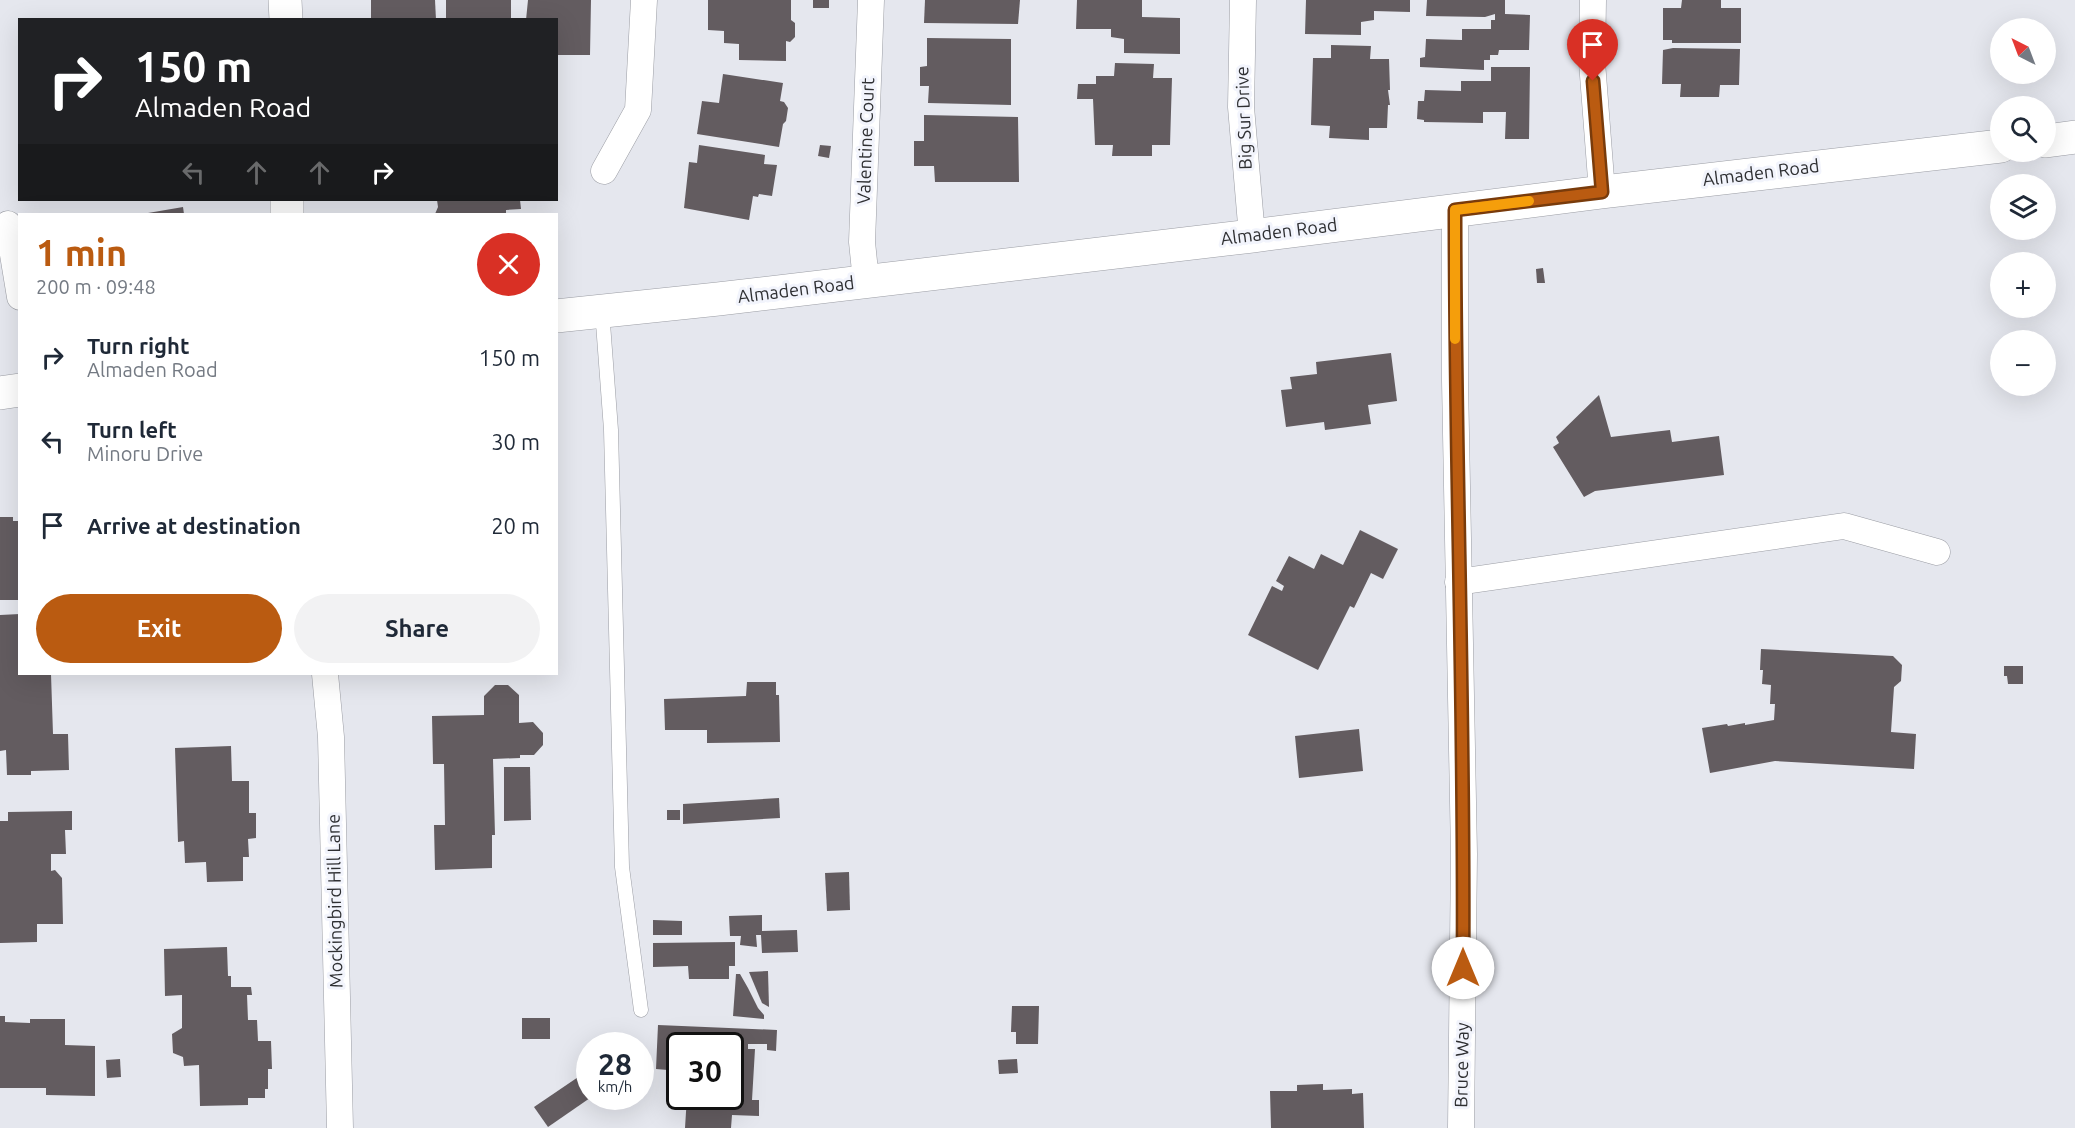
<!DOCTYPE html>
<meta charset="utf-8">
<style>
body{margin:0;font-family:Ubuntu,sans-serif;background:#f2f2f3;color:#1f2937;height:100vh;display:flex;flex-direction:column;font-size:22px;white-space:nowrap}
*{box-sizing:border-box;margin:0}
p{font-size:20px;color:#747a83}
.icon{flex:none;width:33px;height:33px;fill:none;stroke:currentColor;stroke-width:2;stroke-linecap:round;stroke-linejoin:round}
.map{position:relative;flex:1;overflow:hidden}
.sheet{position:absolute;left:18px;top:213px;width:540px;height:462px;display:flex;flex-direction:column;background:#fff;border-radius:0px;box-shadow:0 6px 24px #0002}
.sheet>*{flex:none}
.hud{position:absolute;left:18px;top:18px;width:540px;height:183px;border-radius:0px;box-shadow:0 6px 24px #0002;background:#202124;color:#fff;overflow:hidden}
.needle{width:39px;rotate:318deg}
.controls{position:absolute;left:1990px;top:18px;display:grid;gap:12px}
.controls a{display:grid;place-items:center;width:66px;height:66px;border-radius:50%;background:#fff;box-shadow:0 6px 24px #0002;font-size:30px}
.speed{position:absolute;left:576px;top:1032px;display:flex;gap:12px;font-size:30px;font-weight:700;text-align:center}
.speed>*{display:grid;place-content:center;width:78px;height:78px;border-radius:50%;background:#fff;box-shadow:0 6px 24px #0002;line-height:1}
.speed small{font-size:15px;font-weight:400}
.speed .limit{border:3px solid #111;border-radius:9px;background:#fff;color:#111}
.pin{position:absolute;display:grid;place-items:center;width:51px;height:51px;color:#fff;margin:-62px -26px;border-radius:50% 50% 50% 0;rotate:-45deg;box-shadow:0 0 6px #0007}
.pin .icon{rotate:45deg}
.me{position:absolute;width:66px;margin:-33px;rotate:0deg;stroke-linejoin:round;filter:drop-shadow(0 0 4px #0008)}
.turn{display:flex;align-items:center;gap:21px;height:126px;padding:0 18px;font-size:27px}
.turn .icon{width:78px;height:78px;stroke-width:2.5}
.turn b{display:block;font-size:42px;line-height:51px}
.lanes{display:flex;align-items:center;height:57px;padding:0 18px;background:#0003;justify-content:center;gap:30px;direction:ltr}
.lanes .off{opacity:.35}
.round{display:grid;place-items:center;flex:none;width:63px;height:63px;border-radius:32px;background:#f2f2f3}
.headline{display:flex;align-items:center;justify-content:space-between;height:102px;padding:0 18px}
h1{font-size:36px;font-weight:700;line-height:45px;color:#ba5b11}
.button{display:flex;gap:12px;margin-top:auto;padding:12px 18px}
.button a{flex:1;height:69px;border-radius:36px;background:#ba5b11;color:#fff;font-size:24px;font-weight:700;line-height:69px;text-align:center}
.button a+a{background:#f2f2f3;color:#1f2937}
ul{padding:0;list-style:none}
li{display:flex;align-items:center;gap:18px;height:84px;padding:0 18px}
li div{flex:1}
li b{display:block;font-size:22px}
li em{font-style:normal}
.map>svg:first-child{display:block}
</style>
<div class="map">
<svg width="2075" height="1128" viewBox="0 0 2075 1128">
<rect width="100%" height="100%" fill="#e5e7ee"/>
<g fill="#635c60">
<path d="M371,0H435L436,20H371Z"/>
<rect x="446" y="0" width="65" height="20"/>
<path d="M528,0H591L590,55H556V20H526Z"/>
<path d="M708,0H791V20L795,23V37L790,42L786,41V61L739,60V44L724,43V31L708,30Z"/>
<rect x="813" y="0" width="16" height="8"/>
<path d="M925,0H1020L1018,24L924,23Z"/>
<path d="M1077,0H1142V17L1180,18V54L1124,53V39L1111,37V29H1076Z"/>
<path d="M1306,0H1410V12L1374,11V20L1361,22V35L1305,34Z"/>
<path d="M1427,0H1505V14L1530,15L1529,50H1499L1498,55H1490V60H1484V70L1420,67V58L1425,57L1426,39L1462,40V29H1491V20H1495V14L1485,17L1426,16Z"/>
<path d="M1682,0H1721V8H1741V43H1672V40H1663V8H1681Z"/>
<path d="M927,38L1011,39V105L928,103L929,86H920V67L927,66Z"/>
<path d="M1331,45L1371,46L1370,59H1389L1390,90H1388L1390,105H1388L1387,128H1369V140L1329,138L1330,126L1311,125L1313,58H1331Z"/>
<path d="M1673,48L1740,49L1739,85H1720L1719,97H1680L1681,84H1662L1663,50Z"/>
<path d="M1115,63L1154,64L1153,78H1172L1170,145H1152V156H1112L1113,145H1095L1093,99H1077L1078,84H1096V76H1114Z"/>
<path d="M1491,67H1530L1529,139H1505L1506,112H1483V123L1424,122V120L1417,119L1418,101H1424L1425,90L1461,91V81H1491Z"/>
<path d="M723,74L783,83L780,101L784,102L788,108L786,121L783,124L779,147L697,134L702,101L719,103Z"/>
<path d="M924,115L1018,117L1019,182H935L934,166H914V141H924Z"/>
<path d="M699,145L765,155L764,164L777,165L772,196L759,194L758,197L753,196L749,220L684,208L689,162L697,163Z"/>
<path d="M820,145L831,146L829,158L818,156Z"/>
<path d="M437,200H520L521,209L506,210V214H435L438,207Z"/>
<path d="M183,207L184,214H148V213Z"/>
<path d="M1543,268L1545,283H1537L1536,269Z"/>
<path d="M1391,353L1397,401L1368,405L1371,424L1325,430L1324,422L1286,427L1281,390L1292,389L1290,377L1317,374L1316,362Z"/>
<path d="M1599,395L1611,437L1670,430L1672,442L1719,436L1724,475L1595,491L1584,497L1553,447L1559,443L1556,437Z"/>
<path d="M0,517H13V521H20V600H0Z"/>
<path d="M1360,530L1398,549L1383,579L1371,573L1354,608L1350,606L1318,670L1248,635L1272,586L1282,591L1284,586L1276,581L1289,556L1314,569L1321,554L1343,565Z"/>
<path d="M20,614V674H51L53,734H68L69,770L31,771V775H7L6,750L0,751V615Z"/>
<path d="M1761,649L1893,656L1902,665L1901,681L1894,687L1891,732L1916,734L1914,769L1775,761L1710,773L1702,728L1727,724L1728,726L1745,723V725L1774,720L1775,704H1770L1771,685L1762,684L1763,670H1760Z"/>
<path d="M2004,666H2023V684H2008L2007,676H2004Z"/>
<path d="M747,682H776V695H779L780,742L707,743V730H665L664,699L746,696Z"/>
<path d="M495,685H508L519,695V723L533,722L543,733V745L534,755H520V758L493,759L495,835H492V868L435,870L434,825H445L444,764H433L432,716L484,715V696Z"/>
<path d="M1359,729L1363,771L1299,778L1295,736Z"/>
<path d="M231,746L232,781H249V813H256V838L248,839L249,857H243V881L207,882L206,862L185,863L184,841L178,842L175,748Z"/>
<path d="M504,767H530L531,820L504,821Z"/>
<path d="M779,798L780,818L683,824V804Z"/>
<rect x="667" y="810" width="13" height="10"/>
<path d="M72,811V830H65L66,854H51V871L55,870L62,878L63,924H37V942L0,943V821H8V812Z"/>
<path d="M849,872L850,910L827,911L825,873Z"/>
<path d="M762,915V931L797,930L798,952L762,953L761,935H756L757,947L740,945L741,936H730L729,916Z"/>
<path d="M653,920L682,921V935H653Z"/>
<path d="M735,942V966H729V979H689L688,966L653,967V943Z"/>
<path d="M227,947L228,976H231V987H251L252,995H247L248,1020H257L258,1041H271L272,1069H268V1089H265V1098H248V1105L200,1106L199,1065L184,1066L183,1057L173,1053L172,1034L182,1028V995L165,996L164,949Z"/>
<path d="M768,971L769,1007L762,1003L749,972Z"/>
<path d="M736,974H740L748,988L758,1008L764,1015V1019L733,1016Z"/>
<path d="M1012,1006H1039L1038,1044H1016V1032H1011Z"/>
<path d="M0,1016H5V1022L30,1023V1019H65V1045L95,1046V1096L46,1095V1088H0Z"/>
<rect x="522" y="1018" width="28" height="21"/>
<path d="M658,1025L777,1030L776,1051L767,1050V1044H748V1049H755L752,1100H759V1116L732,1115L731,1128H685L687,1096H730V1046H680V1071L656,1069Z"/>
<path d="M120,1059L121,1077L107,1078L106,1060Z"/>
<path d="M1017,1059L1018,1073L999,1074L998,1060Z"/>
<path d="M590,1069V1098L548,1127L534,1107Z"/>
<path d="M1323,1084V1090L1352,1089V1094L1363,1093L1364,1128H1271L1270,1091H1297V1085Z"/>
</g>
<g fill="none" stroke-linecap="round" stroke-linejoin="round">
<g stroke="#9b9da4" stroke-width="15">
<path id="lane" d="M602,310L611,430L622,867L641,1010"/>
</g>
<g stroke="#9b9da4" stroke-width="27">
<g id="street">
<path d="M1243,0L1241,107L1252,236"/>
<path d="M1593,0L1592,62L1602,192"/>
<path d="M604,171L638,110L644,0"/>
<path d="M1455,210V381L1464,854L1461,1128"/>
<path d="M8,224L20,297"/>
<path d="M866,281L862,242L871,0"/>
<path d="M1458,582L1844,526L1937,552"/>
<path d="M325,674L331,737L340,1128"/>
</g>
</g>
<g stroke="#9b9da4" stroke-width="34">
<g id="secondary">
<path d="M285,0L286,20"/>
<path d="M2046,141L2075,137"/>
<path d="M287,200V214"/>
<path d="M556,316L718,299L1252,236L1602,192L2001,146"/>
<path d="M0,393L20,390"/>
</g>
</g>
<use href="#lane" stroke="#fff" stroke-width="14"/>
<use href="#street" stroke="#fff" stroke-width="26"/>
<use href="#secondary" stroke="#fff" stroke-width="33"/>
</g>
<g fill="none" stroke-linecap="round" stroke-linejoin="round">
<g stroke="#793b0b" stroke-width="15">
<path id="route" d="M1463,968C1465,715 1455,463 1455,210L1602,192L1593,81"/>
</g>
<use href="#route" stroke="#ba5b11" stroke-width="10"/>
<path stroke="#f59e0b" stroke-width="10" d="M1455,339V210L1529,201"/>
</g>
<g text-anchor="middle" stroke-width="6" stroke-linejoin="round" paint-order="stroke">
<g font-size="18" fill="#2e2f32" stroke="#f2f4fc">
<text transform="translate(1244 118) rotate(-92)" y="6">Big Sur Drive</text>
<text transform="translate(866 141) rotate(-88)" y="6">Valentine Court</text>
<text transform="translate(1761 173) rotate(-7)" y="6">Almaden Road</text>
<text transform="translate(1279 232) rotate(-7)" y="6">Almaden Road</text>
<text transform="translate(796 290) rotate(-7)" y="6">Almaden Road</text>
<text transform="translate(335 901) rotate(-91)" y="6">Mockingbird Hill Lane</text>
<text transform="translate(1462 1065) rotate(-89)" y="6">Bruce Way</text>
</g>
</g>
</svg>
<div class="controls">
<a><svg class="needle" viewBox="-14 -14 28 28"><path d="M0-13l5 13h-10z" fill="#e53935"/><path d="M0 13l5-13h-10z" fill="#747a83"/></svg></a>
<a><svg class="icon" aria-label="search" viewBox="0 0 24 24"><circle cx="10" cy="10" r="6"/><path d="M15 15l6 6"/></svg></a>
<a><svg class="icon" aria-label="layers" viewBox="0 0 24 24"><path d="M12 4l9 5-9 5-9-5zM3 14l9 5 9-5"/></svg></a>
<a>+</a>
<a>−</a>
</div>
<div class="speed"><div>28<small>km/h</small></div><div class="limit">30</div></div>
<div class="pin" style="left:1593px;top:81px;background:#d93025"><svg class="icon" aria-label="arrive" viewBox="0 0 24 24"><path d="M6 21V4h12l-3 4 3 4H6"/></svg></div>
<svg class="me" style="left:1463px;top:968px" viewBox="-20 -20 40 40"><circle r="19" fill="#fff"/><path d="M0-13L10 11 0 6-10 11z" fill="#ba5b11"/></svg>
<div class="hud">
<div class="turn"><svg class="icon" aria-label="right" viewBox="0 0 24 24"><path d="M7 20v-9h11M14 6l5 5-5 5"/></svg><div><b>150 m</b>Almaden Road</div></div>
<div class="lanes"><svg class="icon off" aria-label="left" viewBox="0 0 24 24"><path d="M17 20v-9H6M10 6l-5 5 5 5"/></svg><svg class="icon off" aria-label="ahead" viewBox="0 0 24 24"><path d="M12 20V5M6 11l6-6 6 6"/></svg><svg class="icon off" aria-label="ahead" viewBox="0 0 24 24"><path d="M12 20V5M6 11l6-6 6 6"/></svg><svg class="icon" aria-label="right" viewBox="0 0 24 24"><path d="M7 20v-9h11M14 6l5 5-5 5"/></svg></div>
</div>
<section class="sheet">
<div class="headline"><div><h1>1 min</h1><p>200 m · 09:48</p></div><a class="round" style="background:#d93025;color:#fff"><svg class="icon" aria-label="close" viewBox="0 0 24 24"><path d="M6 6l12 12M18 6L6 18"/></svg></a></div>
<ul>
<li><svg class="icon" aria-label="right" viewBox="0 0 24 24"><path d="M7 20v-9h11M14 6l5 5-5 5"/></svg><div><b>Turn right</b><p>Almaden Road</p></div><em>150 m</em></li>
<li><svg class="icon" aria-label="left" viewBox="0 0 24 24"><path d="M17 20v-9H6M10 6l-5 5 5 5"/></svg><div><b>Turn left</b><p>Minoru Drive</p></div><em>30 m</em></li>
<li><svg class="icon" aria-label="arrive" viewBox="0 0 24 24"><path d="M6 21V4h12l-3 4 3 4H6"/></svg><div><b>Arrive at destination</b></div><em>20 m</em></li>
</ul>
<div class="button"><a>Exit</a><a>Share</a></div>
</section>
</div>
